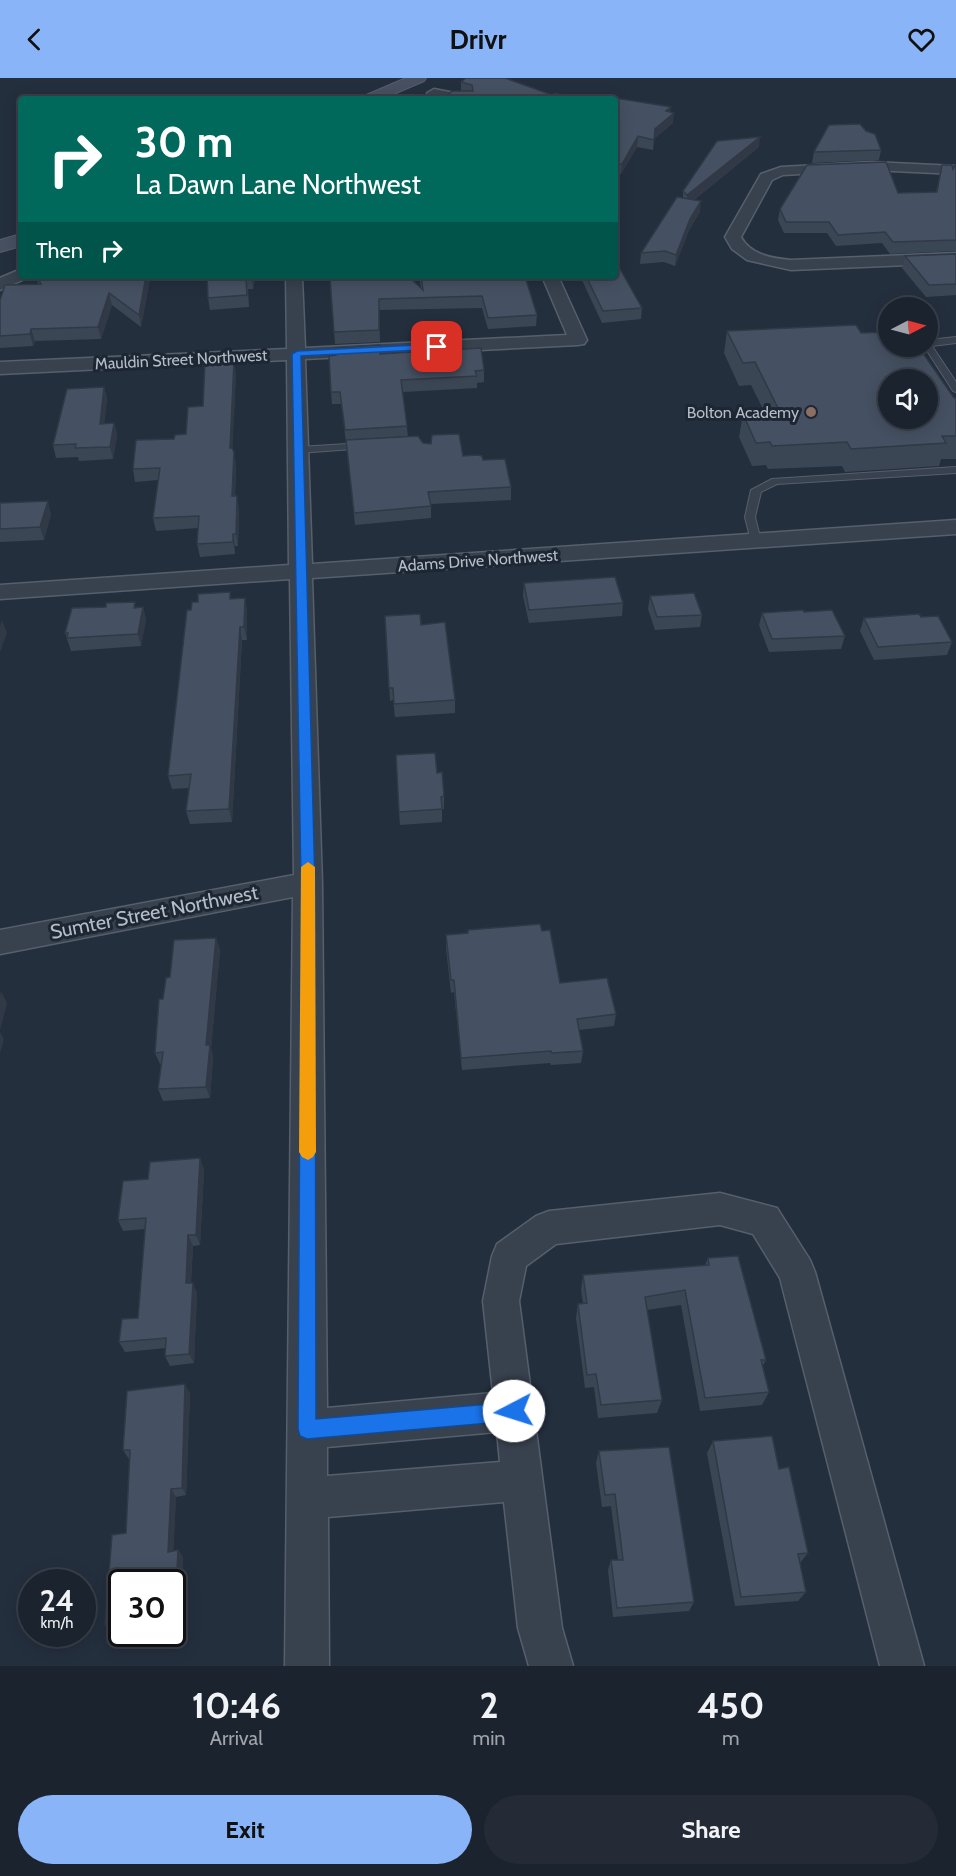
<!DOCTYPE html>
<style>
body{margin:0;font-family:Cabin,sans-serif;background:#242b36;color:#f1f3f6;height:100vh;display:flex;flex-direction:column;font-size:22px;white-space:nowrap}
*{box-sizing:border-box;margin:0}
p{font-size:20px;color:#a0a4aa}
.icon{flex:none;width:33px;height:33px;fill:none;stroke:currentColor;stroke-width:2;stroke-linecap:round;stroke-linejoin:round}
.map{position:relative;height:1588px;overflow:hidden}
.panel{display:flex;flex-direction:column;background:#1b232e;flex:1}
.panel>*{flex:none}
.hud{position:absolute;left:18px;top:18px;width:600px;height:183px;border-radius:6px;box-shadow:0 3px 15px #0003,0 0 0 2px #39404a;background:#00695c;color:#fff;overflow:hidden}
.needle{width:39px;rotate:84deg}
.tools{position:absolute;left:878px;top:219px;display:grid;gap:12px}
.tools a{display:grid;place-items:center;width:60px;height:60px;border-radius:50%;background:#1b232e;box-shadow:0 3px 15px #0003,0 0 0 2px #39404a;font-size:30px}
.speed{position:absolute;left:18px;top:1491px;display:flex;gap:12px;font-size:30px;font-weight:700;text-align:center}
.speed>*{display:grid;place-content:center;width:78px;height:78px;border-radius:50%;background:#1b232e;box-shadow:0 3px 15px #0003,0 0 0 2px #39404a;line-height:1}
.speed small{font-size:15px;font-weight:400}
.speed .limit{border:3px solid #111;border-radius:9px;background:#fff;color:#111}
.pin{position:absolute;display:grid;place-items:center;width:51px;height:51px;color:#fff;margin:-26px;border-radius:12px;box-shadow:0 3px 9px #0006}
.me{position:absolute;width:66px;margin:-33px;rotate:265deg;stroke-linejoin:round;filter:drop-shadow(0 0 4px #0008)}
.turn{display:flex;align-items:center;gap:21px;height:126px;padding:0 18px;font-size:27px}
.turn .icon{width:78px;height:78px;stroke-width:2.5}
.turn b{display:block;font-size:42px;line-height:51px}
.then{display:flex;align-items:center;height:57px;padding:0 18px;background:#0003;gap:12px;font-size:22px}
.eta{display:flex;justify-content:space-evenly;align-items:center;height:102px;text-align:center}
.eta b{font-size:36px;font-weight:700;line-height:42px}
.button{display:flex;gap:12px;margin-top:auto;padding:12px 18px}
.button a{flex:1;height:69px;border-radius:36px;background:#8ab4f8;color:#111;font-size:24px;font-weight:700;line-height:69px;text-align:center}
.button a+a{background:#242b36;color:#f1f3f6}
header{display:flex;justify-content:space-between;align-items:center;height:78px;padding:0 18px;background:#8ab4f8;color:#111;font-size:27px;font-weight:700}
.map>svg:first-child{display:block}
</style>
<header><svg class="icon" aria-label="back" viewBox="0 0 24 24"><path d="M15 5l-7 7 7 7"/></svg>Drivr<svg class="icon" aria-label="heart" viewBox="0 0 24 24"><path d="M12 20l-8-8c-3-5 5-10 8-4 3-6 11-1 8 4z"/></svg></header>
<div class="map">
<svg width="956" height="1588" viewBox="0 0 956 1588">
<rect width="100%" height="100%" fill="#242f3e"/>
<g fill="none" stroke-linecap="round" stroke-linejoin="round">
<g stroke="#565f6c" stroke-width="2">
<g id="service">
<path d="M956,259V265L932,268L956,304V314L953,313L924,268H927L928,262Z"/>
<path d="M363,365L368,368L366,370L299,375L294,372L299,369Z"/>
<path d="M956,389V395L777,406L761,414L755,439L761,463L756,466L751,463L745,439L751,412L772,401Z"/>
</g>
</g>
<g stroke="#565f6c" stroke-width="3">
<g id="minor">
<path d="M434,11L470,18L472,21H445L429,18L427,15Z"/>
<path d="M872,84L956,88V96L872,92L783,97L772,102L741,159C751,177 771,180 791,182L956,175V185L791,192L747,182L732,171L725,159L761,96L781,89Z"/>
<path d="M21,191V198H28L27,200L0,212V200Z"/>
<path d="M286,198H302L305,270L567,257L542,198H558L587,262L584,266L578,267L305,281L312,486L956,442V456L312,500L322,805L327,1330L493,1315L483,1223L492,1178L497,1166L536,1138L549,1133L720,1115L777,1130L810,1182L815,1194L924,1588H880L780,1200L753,1156L720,1147L556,1166L526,1188L519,1223L562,1550L573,1588H529L518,1550L504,1424L328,1439L329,1588H285L293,819L0,876V852L294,797L290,501L0,521V507L289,487L287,282L0,296V284L287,271ZM497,1354L500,1384L327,1398V1369Z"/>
</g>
</g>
<g stroke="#565f6c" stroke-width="2">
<g id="secondary">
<path d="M406,0H426L424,3L382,21H361L364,18Z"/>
<path d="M21,156V168L0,174V162Z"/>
</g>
</g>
<use href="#service" fill="#38414e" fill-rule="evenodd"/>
<use href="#minor" fill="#38414e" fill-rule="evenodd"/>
<use href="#secondary" fill="#465061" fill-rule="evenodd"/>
</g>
<g fill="#3b4654">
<path d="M461,4L552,17L461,13Z"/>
<path d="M615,21L671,29L670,34L673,45L654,61L653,72L637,69L621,96H619L615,101Z"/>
<path d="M759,69L694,122L700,134L689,152L675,188L664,184L640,186L641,175L683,120V113Z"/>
<path d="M881,72L879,82L812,85L814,74Z"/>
<path d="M942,87L953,91L956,87V173L890,176L882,165L836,168L827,155H784L778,142L780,131L898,115L936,114Z"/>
<path d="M956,176V217L926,219L902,190L905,178Z"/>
<path d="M36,198H256L253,211H248L249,229L210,232L208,220L207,199L150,201L141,249L112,227L101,261L35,263L33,268L0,270V222L38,206Z"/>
<path d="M347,198H408L421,211L419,198H525L537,237L536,248L488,251L482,230L379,232L380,264L335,266L330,201L349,200Z"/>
<path d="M580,198H615L642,230L641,241L602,245Z"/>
<path d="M727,253L861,255L954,320H956V381H941L939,388L845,394L842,388L768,391L766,387L752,388L739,359L743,336H753V332L763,331L751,307L739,308L724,275Z"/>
<path d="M380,276L484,292V304L477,305V310L403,314L408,359L423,365L463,378L483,382L511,409V422L431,426V440L355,447L346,364L341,326H332L331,314L336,277Z"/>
<path d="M236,295L232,370L236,387L235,418L239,430L238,468H235V476L200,479L197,466L198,450L156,453L153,440L158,402L135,404L133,391L174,361L186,356L203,328Z"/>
<path d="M104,309L107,321L104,346L114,345L117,357L113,381L79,383L78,379L56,380L53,367Z"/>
<path d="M0,425L51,436L44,462L0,464Z"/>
<path d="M524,505L623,525L622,538L529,545L523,518Z"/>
<path d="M650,518L702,537L700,549L655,552L648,531Z"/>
<path d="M231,520L247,532V562H242L232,744L190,746L186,733L189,710L172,711L168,698L191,532Z"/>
<path d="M143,529L146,542L141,568L71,573L65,555L137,530Z"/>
<path d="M804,534L845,558L841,571L769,574L759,547L762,535Z"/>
<path d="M385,538L421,547L455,622V635L395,639L393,622L390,623Z"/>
<path d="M921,539L952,564L947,577L874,582L860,553L864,540Z"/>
<path d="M437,695L444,718V731H442V744L400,747L399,734Z"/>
<path d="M542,853L560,905L616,936L614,948L579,952L583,973L581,985L551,987L550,985L462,992L454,914L451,915L446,870V857Z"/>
<path d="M216,860L220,872L211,970L213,979L210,1020L163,1023L158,1011L161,986H160L155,975L163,921L170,899Z"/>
<path d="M200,1080L204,1092L200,1167L193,1168L191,1205L197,1215L194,1285L170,1288L165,1278L166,1270L125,1274L119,1264L138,1240L145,1151L123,1153L118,1142L148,1101Z"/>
<path d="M708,1180L766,1282L762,1289L769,1314L762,1327L700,1333L681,1227L647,1232L662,1322L657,1335L598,1340L594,1309L585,1310L576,1240L578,1226L583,1225L581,1212L583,1197L705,1187Z"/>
<path d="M190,1315L186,1417L176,1419L173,1473L178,1472L183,1479L179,1566L145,1571L139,1565L172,1556L122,1504V1552L112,1553L105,1547L126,1455L130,1381H129L123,1372Z"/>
<path d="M713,1363L779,1391L808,1475L800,1485L806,1514L798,1523L735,1528L707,1375Z"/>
<path d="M599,1373L694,1524L689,1533L613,1539L608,1492L611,1482H618L611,1428L602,1429L596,1385Z"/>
</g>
<g fill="#303945">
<path d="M671,29L670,39L674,35L673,45L654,61L655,51L666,33Z"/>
<path d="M638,58L637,69L621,96L622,86Z"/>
<path d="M760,59L759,69L686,128L687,117Z"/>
<path d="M620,86L619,96L615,101V91Z"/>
<path d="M701,123L700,134L689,152L675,188L676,177L690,141Z"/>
<path d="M146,198H149L150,201L141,249L139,237Z"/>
<path d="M252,198H256L253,211L252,199Z"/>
<path d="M109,215L112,227L101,261L98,249Z"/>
<path d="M31,251L35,263L33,268L30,256Z"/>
<path d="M234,283L236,295L232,382L230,370Z"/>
<path d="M104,309L107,321L103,358L100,346Z"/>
<path d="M114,345L117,357L113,381L110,369Z"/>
<path d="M234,374L236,387L234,431L232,418Z"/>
<path d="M237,418L239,430L238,468L236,456Z"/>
<path d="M48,423L51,436L44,462L40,449Z"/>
<path d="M233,456L235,468V476L233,464Z"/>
<path d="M245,520L247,532V562L244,549Z"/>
<path d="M143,529L146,542L141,568L138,556Z"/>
<path d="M2,542L7,555L0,574V548Z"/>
<path d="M240,549L242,562L232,744L229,731Z"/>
<path d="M216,860L220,872L211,970L213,979L210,1020L206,1009V967Z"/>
<path d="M1,913L7,925L0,952V917Z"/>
<path d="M0,954L4,961L0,975Z"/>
<path d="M200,1080L204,1092L200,1167L196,1157Z"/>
<path d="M188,1157L193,1168L190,1215L186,1205Z"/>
<path d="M193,1205L197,1215L194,1285L189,1276Z"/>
<path d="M185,1306L190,1315L186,1417L182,1410Z"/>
<path d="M171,1411L176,1419L173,1481L168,1474Z"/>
<path d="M178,1472L183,1479L179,1566L174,1560Z"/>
</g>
<g fill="#455162" stroke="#303945" stroke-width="1.5" fill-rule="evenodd">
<path d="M466,0H505L552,17L555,15L581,21H444L452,13H473L472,7L461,4Z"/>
<path d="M603,18L671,29L666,33L674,35L655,51L654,62L638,58L622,86H620L615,91V21H593Z"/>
<path d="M860,46L866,53L875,56L881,72L814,74L829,47Z"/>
<path d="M760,59L687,117L683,113L717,63Z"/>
<path d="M886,84L898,115L937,114L942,87H952L953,91L955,87H956V162L893,164L885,154L838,157L829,144H786L780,131L807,87Z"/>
<path d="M677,119L701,123L690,141L676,177L665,173L641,175Z"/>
<path d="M956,176V206L929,207L905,178Z"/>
<path d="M615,182L642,230L603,233L586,198H615Z"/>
<path d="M37,198H146L139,237L109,215L98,249L31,251L30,256L0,258V222L5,207L41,206Z"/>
<path d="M207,198H252V199L246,200L247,217L208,220Z"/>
<path d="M357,198H408L423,212L421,198H525L537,237L488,240L482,218L379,221V252L334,254L330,201L358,200Z"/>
<path d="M856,247L861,255L888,254V268H918L954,320H956V358H942L946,365L851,371L847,364L772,368L770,364L756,365L743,336H755L753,332L778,330L755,284L743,285L727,253ZM888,302H927V340H888Z"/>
<path d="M380,267V276L481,270L484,292L475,293L477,298L401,302L407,348L345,352L340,314H331L329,278L336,277L335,270Z"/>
<path d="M234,283L230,370H232L234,374L232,418H237L236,456H233V464L197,466L199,438L153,440L160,390L133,391L136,362L174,361L175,357L186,356L188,329L203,328L205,284Z"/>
<path d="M104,309L100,346L114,345L110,369L75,370L76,366L53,367L67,311Z"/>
<path d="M459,356L463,378L477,377L482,378L483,382L505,381L511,409L428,414L431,428L354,435L346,362L418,358L423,365L431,366L432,357Z"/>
<path d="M48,423L40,449L0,451V425Z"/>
<path d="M615,499L623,525L529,532L524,505Z"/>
<path d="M230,514V521L245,520L244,549H240L229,731L186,733L191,696L168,698L187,532H191L192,524H198V516Z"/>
<path d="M694,515L702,537L657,539L650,518Z"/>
<path d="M135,524L134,530L143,529L138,556L67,560L68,555H65L72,530L106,529V525Z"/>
<path d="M803,532L804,534L832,532L845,558L772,561L762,535Z"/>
<path d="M420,536L421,547L445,544L455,622L394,626L393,610H389L385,538Z"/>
<path d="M919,536L921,539L938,538L952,564L878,569L864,540Z"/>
<path d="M435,675L437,695L442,694L444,718L441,719L442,731L399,734L396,677Z"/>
<path d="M540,846L542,853L550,852L560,905L607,900L616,936L577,941L583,973L552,975L551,973L461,980L454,902H451L446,857L468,855V852Z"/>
<path d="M216,860L206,967H210L206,1009L158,1011L163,974L155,975L159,921H163L166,900L170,899L174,862Z"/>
<path d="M200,1080L196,1157H188L186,1205H193L189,1276L165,1278L166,1260L119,1264L122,1241L138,1240L146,1140L118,1142L123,1103L148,1101L150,1084Z"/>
<path d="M738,1178L766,1282H761L769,1314L705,1320L685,1212L645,1219L662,1322L601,1327L596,1296L587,1297L578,1226L587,1225L583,1197L709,1187L708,1180Z"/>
<path d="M185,1306L182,1410L171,1411L168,1474L178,1472L174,1560L139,1565L140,1556H172V1504H122V1545L105,1547L112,1457L126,1455L130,1372H123L127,1313Z"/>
<path d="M772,1358L779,1391L789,1389L808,1475L798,1476L806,1514L741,1519L713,1363Z"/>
<path d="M669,1369L694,1524L617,1530L611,1482H623L615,1416L605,1417L599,1373Z"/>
</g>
<path fill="#1a73e8" stroke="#114b97" stroke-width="1.5" d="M437,266L442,269L440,271L301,278L315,805L316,1341L514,1324L520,1327L523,1333L520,1340L514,1343L307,1361L300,1358L298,1351L301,805L292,276L297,273Z"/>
<path fill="#f59e0b" d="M308,784L315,789L316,1074L313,1079L308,1082L302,1079L299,1074L301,789Z"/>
<circle fill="#8d6e63" stroke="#1d2633" stroke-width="2" cx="811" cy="334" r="6"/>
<g text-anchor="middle" stroke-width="6" stroke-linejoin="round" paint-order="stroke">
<g font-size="16" fill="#b4bcc9" stroke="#1d2633">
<text transform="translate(181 281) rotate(-3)" y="6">Mauldin Street Northwest</text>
<text transform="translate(478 482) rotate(-4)" y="6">Adams Drive Northwest</text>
</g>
<g font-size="16" fill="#b4bcc9" stroke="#1d2633" text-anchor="end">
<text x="799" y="340">Bolton Academy</text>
</g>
<g font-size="20" fill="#b4bcc9" stroke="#1d2633">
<text transform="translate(154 834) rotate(-11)" y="7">Sumter Street Northwest</text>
</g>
</g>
</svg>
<div class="tools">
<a><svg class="needle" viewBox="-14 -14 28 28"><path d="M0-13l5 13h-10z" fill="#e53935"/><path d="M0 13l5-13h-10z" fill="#a0a4aa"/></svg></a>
<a><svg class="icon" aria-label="sound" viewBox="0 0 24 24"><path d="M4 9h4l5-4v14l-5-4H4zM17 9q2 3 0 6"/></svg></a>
</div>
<div class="speed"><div>24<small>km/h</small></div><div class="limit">30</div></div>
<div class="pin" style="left:437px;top:269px;background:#d93025"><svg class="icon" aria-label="arrive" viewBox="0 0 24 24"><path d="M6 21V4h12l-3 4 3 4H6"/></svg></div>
<svg class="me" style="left:514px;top:1333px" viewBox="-20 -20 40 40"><circle r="19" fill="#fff"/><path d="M0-13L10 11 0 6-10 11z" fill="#1a73e8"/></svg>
<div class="hud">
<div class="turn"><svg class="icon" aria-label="right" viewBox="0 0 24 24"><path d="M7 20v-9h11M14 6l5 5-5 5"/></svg><div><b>30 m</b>La Dawn Lane Northwest</div></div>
<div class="then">Then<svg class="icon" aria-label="right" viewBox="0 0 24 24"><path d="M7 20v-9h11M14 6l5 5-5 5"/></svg></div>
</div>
</div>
<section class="panel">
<div class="eta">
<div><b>10:46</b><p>Arrival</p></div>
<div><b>2</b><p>min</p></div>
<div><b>450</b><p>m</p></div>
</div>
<div class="button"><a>Exit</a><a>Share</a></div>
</section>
